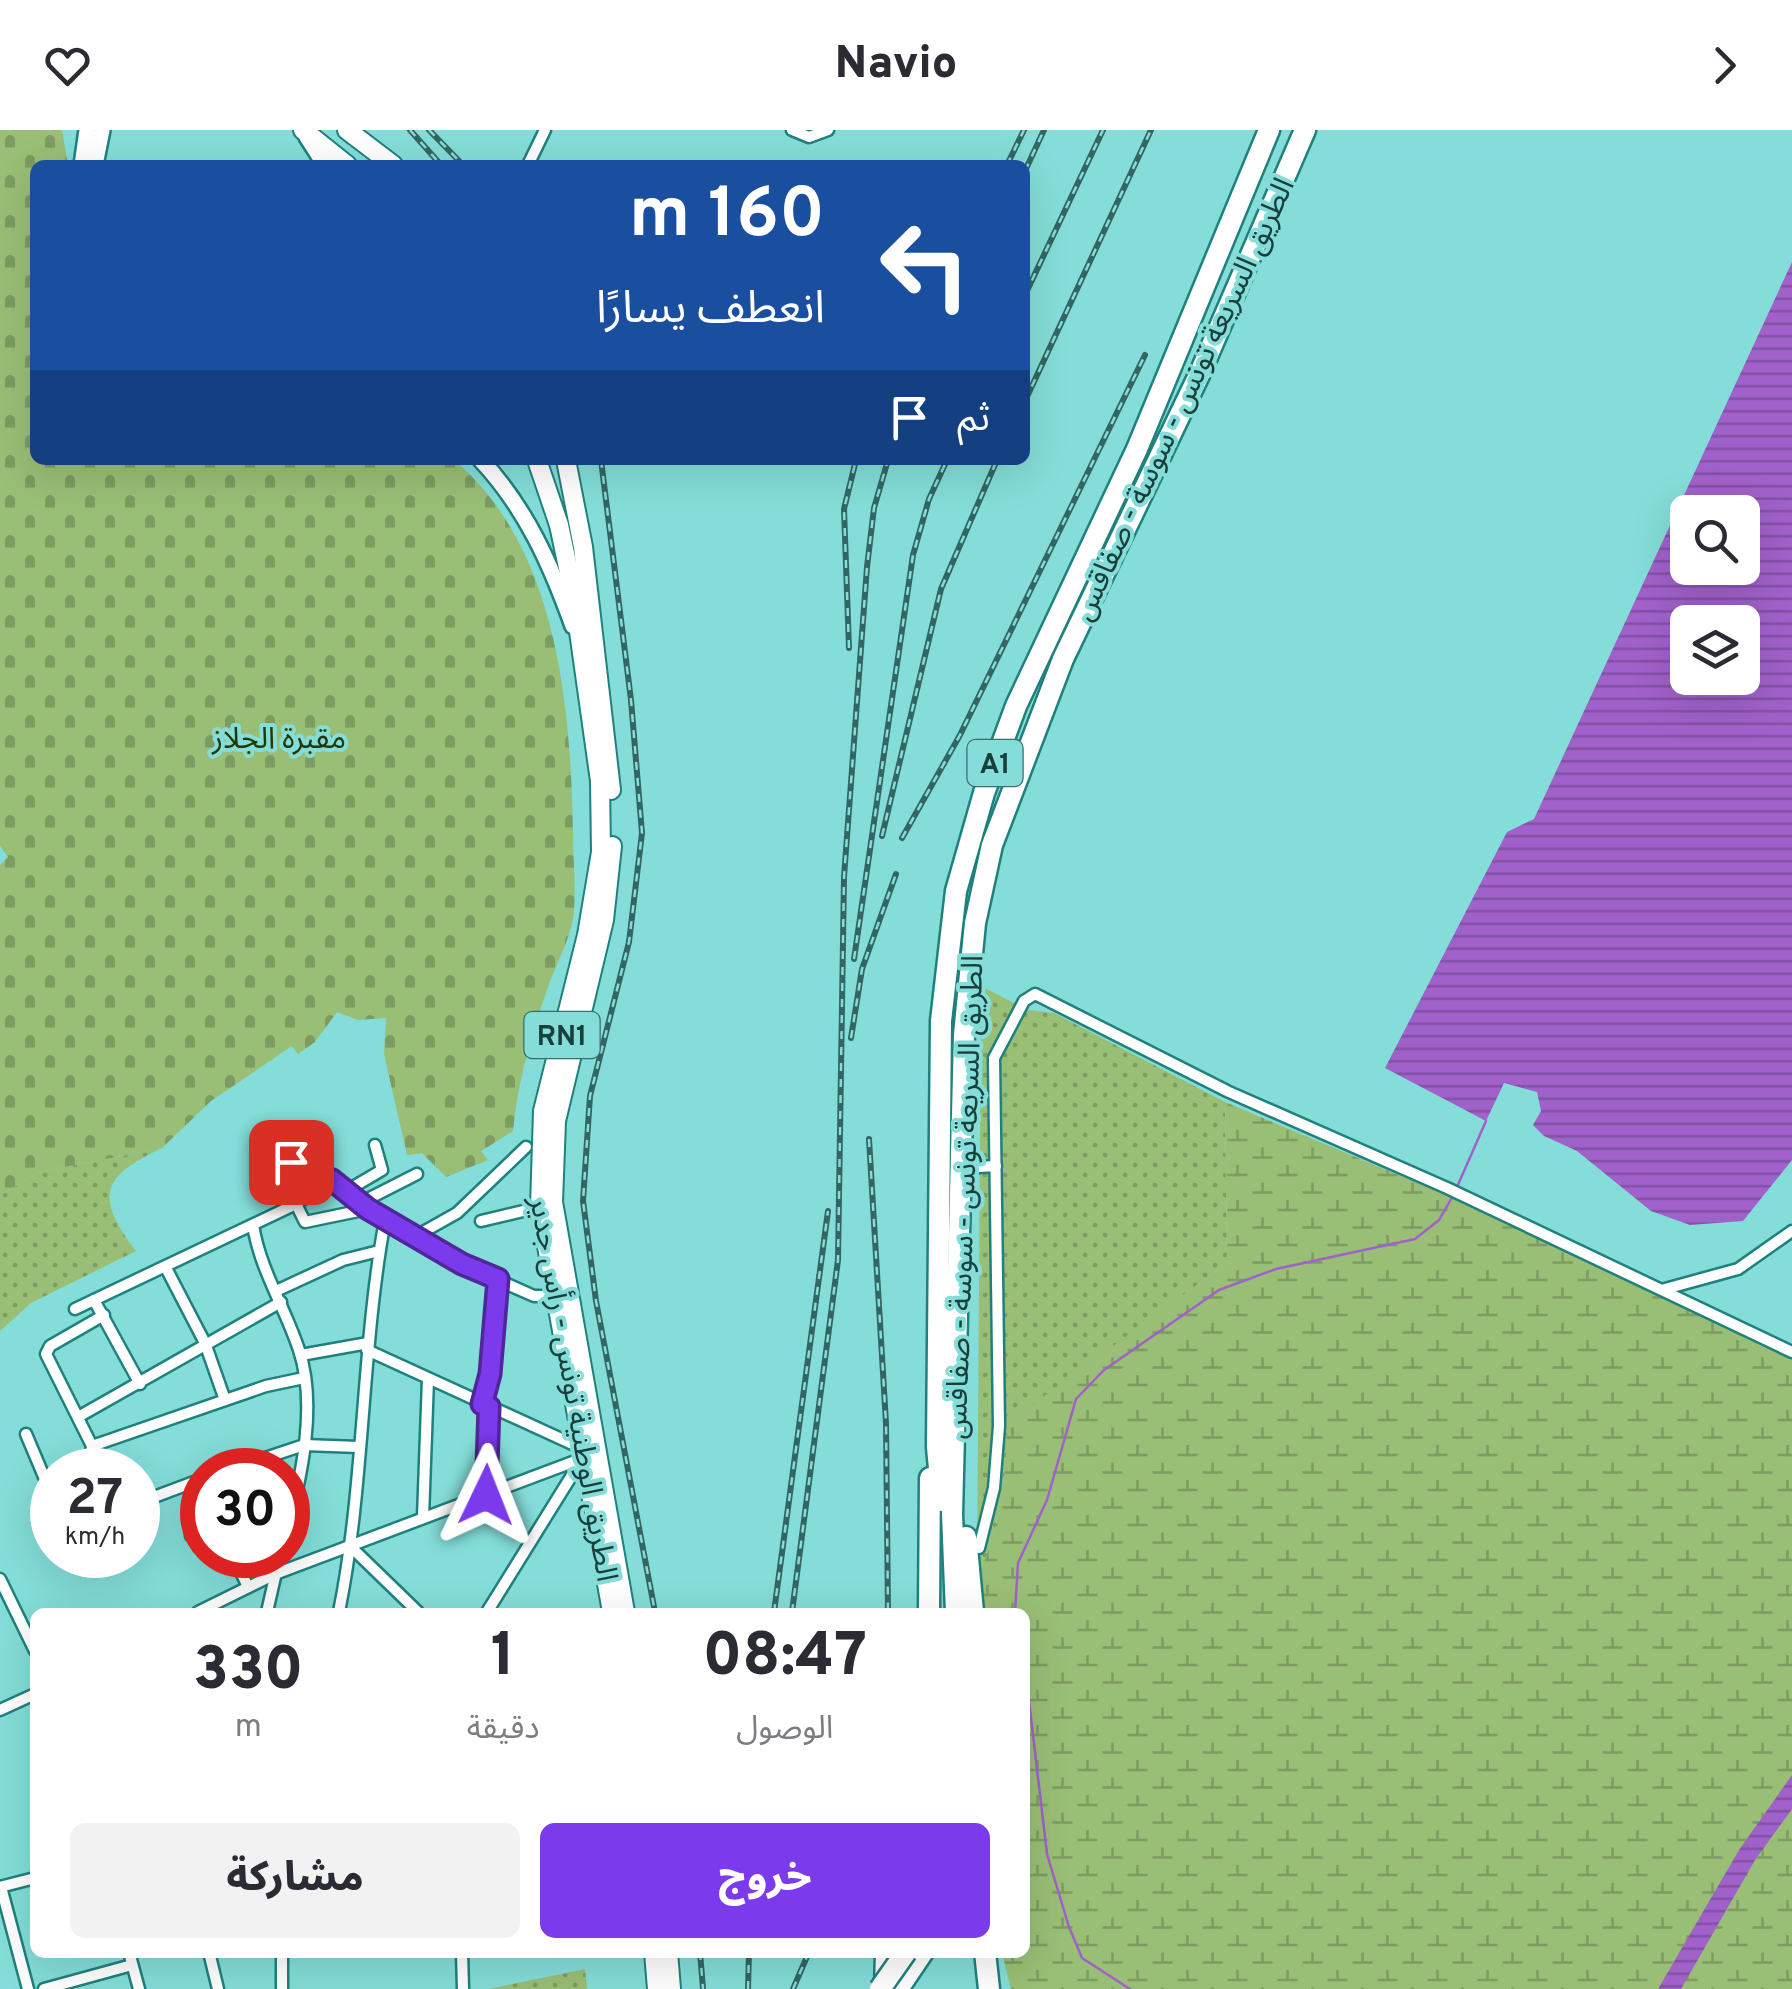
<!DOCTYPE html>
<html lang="ar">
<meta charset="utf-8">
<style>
body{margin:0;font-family:Overpass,"Noto Sans Arabic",sans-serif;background:#f2f2f3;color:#2b2b33;direction:rtl;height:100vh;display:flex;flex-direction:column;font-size:38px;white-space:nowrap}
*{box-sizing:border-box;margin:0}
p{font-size:32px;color:#7c7c81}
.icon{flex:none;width:55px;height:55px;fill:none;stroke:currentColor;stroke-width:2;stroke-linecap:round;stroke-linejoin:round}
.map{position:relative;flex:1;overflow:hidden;direction:ltr}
.drawer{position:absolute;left:30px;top:1478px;width:1000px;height:350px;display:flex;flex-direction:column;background:#fff;border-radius:15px;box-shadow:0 10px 40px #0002;direction:rtl}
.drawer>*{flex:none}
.guide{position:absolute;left:30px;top:30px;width:1000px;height:305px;border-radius:15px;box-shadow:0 10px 40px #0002;direction:rtl;background:#1a4fa0;color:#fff;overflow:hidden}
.controls{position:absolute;left:1670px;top:365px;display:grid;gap:20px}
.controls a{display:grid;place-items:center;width:90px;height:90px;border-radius:15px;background:#fff;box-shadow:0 10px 40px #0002;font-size:50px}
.speed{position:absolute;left:30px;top:1318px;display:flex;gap:20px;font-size:50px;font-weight:700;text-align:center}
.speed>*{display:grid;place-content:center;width:130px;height:130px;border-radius:50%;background:#fff;box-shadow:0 10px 40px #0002;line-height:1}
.speed small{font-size:25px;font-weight:400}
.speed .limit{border:15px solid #d22;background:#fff;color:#111}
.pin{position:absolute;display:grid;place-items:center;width:85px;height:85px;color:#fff;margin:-42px;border-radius:20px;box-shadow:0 5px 15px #0006}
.me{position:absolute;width:110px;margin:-55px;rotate:2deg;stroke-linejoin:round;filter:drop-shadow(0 0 8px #0008)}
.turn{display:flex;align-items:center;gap:35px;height:210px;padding:0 40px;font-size:45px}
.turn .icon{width:130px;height:130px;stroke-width:2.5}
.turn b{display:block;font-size:70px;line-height:85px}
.then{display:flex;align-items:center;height:95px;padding:0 40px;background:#0003;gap:20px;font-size:38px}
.eta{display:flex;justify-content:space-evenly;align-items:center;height:170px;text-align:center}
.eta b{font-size:60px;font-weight:800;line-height:70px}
.action{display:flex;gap:20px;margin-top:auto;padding:20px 40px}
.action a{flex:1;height:115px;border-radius:15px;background:#7c3aed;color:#fff;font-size:40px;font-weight:800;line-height:115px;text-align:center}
.action a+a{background:#f2f2f3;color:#2b2b33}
header{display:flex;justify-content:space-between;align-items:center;height:130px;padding:0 40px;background:#fff;font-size:45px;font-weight:800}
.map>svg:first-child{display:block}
</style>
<header><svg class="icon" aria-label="forward" viewBox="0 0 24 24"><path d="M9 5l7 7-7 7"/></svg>Navio<svg class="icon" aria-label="heart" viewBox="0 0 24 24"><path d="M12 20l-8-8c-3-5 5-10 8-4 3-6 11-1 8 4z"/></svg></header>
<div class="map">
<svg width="1792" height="1859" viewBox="0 0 1792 1859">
<defs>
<pattern id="grass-dots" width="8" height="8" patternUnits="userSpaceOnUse" patternTransform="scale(2.5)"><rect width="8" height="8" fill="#99be75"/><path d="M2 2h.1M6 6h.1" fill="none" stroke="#7c9c61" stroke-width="1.8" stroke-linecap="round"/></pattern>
<pattern id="wetland-marsh" width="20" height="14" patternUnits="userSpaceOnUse" patternTransform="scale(2.5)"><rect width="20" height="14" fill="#99be75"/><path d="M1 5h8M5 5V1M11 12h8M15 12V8" fill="none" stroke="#7c9c61"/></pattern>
<pattern id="cemetery-stones" width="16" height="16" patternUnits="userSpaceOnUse" patternTransform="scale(2.5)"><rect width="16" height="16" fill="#99be75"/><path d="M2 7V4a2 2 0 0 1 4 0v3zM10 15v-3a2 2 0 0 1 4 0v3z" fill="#7c9c61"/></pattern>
<pattern id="water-rules" width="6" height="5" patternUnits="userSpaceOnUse" patternTransform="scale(2.5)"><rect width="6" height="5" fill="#a161ca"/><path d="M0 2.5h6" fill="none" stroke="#8251a5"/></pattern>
</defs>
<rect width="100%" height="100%" fill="#84ddd8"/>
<g fill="url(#grass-dots)">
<path d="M981,856L1028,880L1054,883L1225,972L1227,1133L1008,1293C1006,1349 1001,1397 977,1448Z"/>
<path d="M162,1018C103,1046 93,1065 136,1121L31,1173L0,1201V1066L39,1042Z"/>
<path d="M585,1839L587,1859H488Z"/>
</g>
<path fill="url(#wetland-marsh)" d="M1225,972L1444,1064L1792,1225V1859H1011L1002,1823L1025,1822V1482H986L977,1448C1001,1397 1006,1349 1007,1293L1227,1133Z"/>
<path fill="url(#cemetery-stones)" d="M0,0H62L68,35H35V330H454C558,417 571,578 573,705C573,730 576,756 574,781C572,807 555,836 547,860C530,908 518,951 513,1001L481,1021L488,1030L446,1047L422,1023L407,1025L384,924L386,888L358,890L337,882L315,912L298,924L292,916L211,971L162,1018L39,1042L0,1066V735L8,727L0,716Z"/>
<g fill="url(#water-rules)" fill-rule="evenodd">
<path d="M1792,132V1030L1743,1091L1690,1095L1651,1081L1577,1021L1544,1006L1533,995L1541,981L1537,962L1504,953L1486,991L1385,938L1507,702L1534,689ZM1688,382H1742V438H1688ZM1688,492H1742V548H1688Z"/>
<path d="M1792,1645V1679L1755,1730L1681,1859H1658L1739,1720Z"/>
</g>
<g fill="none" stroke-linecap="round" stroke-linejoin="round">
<g stroke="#a161ca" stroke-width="2.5">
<path d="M1457,1057L1486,991"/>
<path d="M1015,1482L1018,1433L1047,1370L1076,1269L1104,1240L1219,1160L1276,1139L1415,1109L1439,1090L1454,1064"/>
<path d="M1025,1537L1047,1724L1069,1797L1082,1828L1130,1859"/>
</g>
<g stroke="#1f817d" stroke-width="15">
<g id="street">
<path d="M792,0L809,7L828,0"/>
<path d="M528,35L545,0"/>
<path d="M283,1027L332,1049L368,1079L462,1134L534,1166H555"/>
<path d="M963,1038L996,1036"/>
<path d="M348,1060L382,1040L375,1015"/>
<path d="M360,1073L417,1044"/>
<path d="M296,1074L305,1092L368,1079"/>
<path d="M481,1091L540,1077"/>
<path d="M253,1095C260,1140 285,1177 299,1220C317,1274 302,1344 288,1398"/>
<path d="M416,1106L457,1083L526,1017"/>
<path d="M166,1138L205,1213L225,1270"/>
<path d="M1665,1159L1738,1139L1792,1101"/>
<path d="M276,1161L343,1130L379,1121"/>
<path d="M94,1170L140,1254"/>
<path d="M75,1179L296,1074L332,1049"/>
<path d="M367,1220L581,1318"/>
<path d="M301,1225L368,1213"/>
<path d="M483,1274L490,1244L498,1149"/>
<path d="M78,1287L281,1172"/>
<path d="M26,1304L45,1349L52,1355"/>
<path d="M92,1316L266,1256L304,1248"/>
<path d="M89,1340L92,1316L46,1224L50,1216L104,1185"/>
<path d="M229,1340L304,1315L359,1317"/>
<path d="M486,1365L489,1277"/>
<path d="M138,1373L202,1349"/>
<path d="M423,1387L428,1249"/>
<path d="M191,1406L202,1402"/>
<path d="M352,1418L418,1482"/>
<path d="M979,1418L994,1358L999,1296L994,928L1024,871L1035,864L1229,962L1447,1058L1792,1222"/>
<path d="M233,1425L248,1457"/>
<path d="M0,1449L35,1521"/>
<path d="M198,1482L275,1444L586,1327"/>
<path d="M267,1482L280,1425"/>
<path d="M339,1482C365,1353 361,1220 385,1090"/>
<path d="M487,1482L582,1329"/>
<path d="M0,1580L35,1564"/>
<path d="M0,1757L35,1748"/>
<path d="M1,1757L28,1859"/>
<path d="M129,1822L139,1859"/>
<path d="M209,1822L218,1859"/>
<path d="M282,1822V1859"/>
<path d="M462,1822L463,1859"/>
<path d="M44,1859L132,1835"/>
</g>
</g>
<g stroke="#1f817d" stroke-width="20">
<g id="secondary">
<path d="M307,7L325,35"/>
<path d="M82,35L87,0"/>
<path d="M95,35L102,0"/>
<path d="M481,330C526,378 551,435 573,496"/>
</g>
</g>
<g stroke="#1f817d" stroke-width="22">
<g id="primary">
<path d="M303,0L347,35"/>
<path d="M347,0L393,35"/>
<path d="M537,330L559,395L574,466L600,651L601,722L587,805L543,981L540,1077L612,1482"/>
<path d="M566,330L583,417L611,660"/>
<path d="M612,716L604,790L556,991L553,1072L625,1482"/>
<path d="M654,1822L657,1859"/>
<path d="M668,1822L671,1859"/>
</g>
</g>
<g stroke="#1f817d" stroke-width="25">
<g id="highway">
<path d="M942,1371L937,1317L941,891L956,761L984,663L1016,576L1137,319L1269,0"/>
<path d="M966,1407L973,1482"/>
<path d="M929,1482L930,1348"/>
<path d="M956,1482L952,1384L964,905L975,793L992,715L1063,529L1200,243L1305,0"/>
<path d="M985,1822L989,1859"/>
<path d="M885,1859L886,1822"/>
<path d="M898,1859L923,1822"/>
</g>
</g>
<use href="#street" stroke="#fff" stroke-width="10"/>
<use href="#secondary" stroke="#fff" stroke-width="15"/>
<use href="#primary" stroke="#fff" stroke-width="18"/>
<use href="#highway" stroke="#fff" stroke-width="20"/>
<g stroke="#336663" stroke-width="6">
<g id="rail">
<path d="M410,0L441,35"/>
<path d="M429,0L463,35"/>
<path d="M1007,35L1024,0"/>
<path d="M1025,41L1044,0"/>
<path d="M1025,165L1103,0"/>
<path d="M1025,271L1151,0"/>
<path d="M601,330L631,570L642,703L629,812L590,966L583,1071L596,1171L655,1482"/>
<path d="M849,518L844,379L856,330"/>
<path d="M882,706L941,459L997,330"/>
<path d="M902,708L960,605L1145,225"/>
<path d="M854,829L913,425L929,369L947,330"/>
<path d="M851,908L862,839L896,744"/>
<path d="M869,1009L886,1293L888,1482"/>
<path d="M774,1482L828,1081"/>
<path d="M792,1482L838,1130L844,747L867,437L874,378L888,330"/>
<path d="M700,1822L703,1859"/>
<path d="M748,1859L749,1822"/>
<path d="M793,1859L809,1822"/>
</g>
</g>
<use href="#rail" stroke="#84ddd8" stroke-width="2.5" stroke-dasharray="8" stroke-linecap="butt"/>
<g stroke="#1f817d" stroke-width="25" stroke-linecap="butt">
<path id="highway-bridge" d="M880,1859L906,1822"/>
</g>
<use href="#highway-bridge" stroke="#fff" stroke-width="20"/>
</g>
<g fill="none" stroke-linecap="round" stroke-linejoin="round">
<g stroke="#51269a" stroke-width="25">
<path id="route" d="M291,1032L332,1050L368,1079L462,1134L498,1149L490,1244L482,1274L489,1277L486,1365"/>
</g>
<use href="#route" stroke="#7c3aed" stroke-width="18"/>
</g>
<g text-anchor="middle" stroke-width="8" stroke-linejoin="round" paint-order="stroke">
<g fill="#84ddd8" stroke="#396e6c" stroke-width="2.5">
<rect x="967.5" y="610" width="55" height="46" rx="8"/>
<rect x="524.5" y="882" width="75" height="46" rx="8"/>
</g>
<g font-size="28" font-weight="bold" fill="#193f3d">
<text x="995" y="643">A1</text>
<text x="562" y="915">RN1</text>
</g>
<g font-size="30" fill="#193f3d" stroke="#84ddd8">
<text transform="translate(1183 269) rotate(-65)" y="10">الطريق السريعة تونس - سوسة - صفاقس</text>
<text transform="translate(964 1067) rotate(-88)" y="10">الطريق السريعة تونس - سوسة - صفاقس</text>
<text transform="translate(574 1259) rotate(80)" y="10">الطريق الوطنية تونس - رأس جدير</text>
</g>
<g font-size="30" fill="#213705" stroke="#84ddd8">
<text x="279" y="618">مقبرة الجلاز</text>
</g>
</g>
</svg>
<div class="controls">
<a><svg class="icon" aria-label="search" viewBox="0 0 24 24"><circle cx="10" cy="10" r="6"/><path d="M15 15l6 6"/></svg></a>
<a><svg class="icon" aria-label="layers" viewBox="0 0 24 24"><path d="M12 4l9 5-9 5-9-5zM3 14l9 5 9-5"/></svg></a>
</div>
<div class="speed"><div>27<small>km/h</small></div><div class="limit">30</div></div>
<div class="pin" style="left:291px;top:1032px;background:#d93025"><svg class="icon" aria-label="arrive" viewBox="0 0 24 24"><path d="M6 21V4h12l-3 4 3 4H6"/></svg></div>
<svg class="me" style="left:486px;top:1365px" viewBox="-20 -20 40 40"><path d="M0-17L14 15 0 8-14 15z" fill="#7c3aed" stroke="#fff" stroke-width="4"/></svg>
<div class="guide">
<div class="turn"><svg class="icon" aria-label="left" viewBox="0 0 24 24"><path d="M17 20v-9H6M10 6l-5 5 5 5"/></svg><div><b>160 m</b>انعطف يسارًا</div></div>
<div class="then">ثم<svg class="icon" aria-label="arrive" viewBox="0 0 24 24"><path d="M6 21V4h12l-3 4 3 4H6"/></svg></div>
</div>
<section class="drawer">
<div class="eta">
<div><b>08:47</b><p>الوصول</p></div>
<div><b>1</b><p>دقيقة</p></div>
<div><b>330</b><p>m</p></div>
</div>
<div class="action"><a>خروج</a><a>مشاركة</a></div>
</section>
</div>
